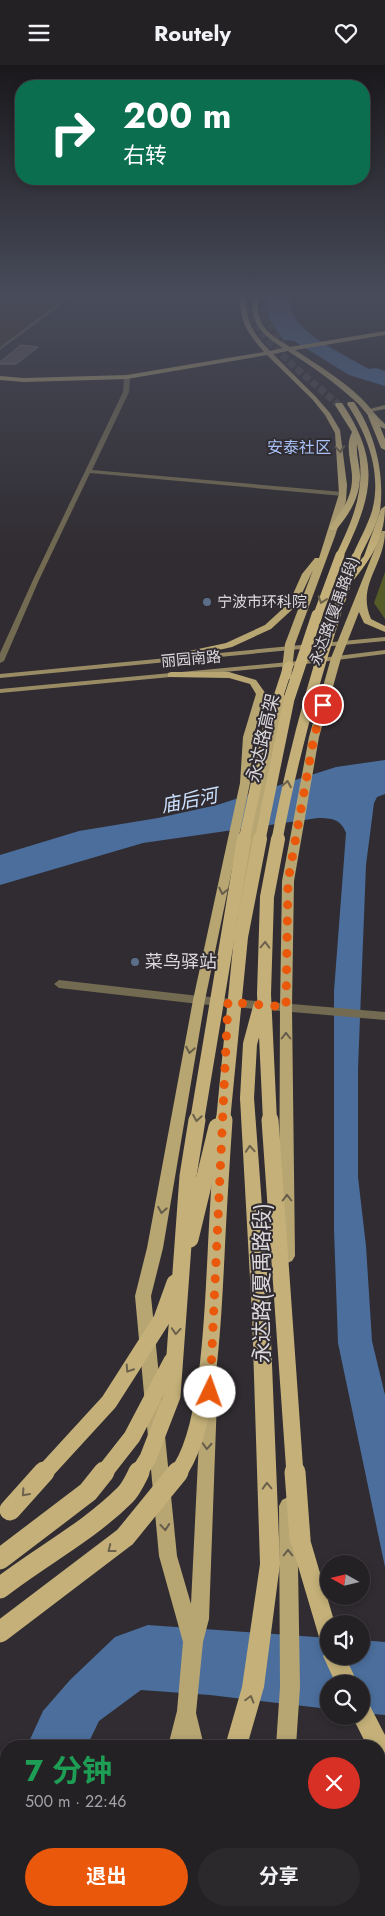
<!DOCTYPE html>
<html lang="zh">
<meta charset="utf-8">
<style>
body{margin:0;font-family:Jost,"Noto Sans SC",sans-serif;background:#2c292d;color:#f1f3f6;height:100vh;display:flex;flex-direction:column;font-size:19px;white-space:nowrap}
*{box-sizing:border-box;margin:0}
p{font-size:16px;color:#a3a3a7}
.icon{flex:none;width:28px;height:28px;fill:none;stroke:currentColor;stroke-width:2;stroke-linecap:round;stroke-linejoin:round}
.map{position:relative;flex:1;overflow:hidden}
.side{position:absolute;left:0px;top:1675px;width:385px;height:176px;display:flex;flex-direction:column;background:#242125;border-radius:20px 20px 0 0;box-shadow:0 2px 8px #0003,0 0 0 1px #413e42}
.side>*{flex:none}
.top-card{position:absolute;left:15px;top:15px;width:355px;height:105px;border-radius:20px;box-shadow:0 2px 8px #0003,0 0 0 1px #413e42;background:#0b6e4f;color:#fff;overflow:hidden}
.needle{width:32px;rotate:278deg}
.controls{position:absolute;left:320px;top:1490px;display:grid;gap:10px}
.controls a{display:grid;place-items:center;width:50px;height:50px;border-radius:50%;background:#242125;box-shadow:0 2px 8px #0003,0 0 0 1px #413e42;font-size:25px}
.pin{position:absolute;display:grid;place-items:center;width:42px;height:42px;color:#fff;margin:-21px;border:2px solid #fff;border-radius:50%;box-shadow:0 1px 5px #0007}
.me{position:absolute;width:55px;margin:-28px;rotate:3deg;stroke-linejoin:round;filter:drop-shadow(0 0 4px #0008)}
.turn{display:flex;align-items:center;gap:18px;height:105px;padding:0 25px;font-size:22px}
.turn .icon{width:65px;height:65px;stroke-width:2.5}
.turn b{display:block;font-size:35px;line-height:42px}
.round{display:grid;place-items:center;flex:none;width:52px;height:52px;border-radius:26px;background:#2c292d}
.headline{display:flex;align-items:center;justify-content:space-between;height:85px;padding:0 25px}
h1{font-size:30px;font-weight:700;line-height:38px;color:#1e9e55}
.button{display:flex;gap:10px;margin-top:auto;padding:10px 25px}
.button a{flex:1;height:58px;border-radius:30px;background:#ea580c;color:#fff;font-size:20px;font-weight:700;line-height:58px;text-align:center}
.button a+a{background:#2c292d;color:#f1f3f6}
header{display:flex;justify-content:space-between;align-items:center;height:65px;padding:0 25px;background:#242125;font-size:22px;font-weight:700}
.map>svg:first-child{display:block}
</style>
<header><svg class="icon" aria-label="menu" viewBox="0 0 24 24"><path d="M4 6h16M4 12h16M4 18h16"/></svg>Routely<svg class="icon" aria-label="heart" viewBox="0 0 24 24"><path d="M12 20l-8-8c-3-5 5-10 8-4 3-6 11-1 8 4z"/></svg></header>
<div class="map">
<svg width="385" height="1851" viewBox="0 0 385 1851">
<rect width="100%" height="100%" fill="#302c31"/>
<path fill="#423127" d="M0,231H69L0,282Z"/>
<path fill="#545b27" d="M385,507V554L374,538Z"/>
<g fill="#4b6e9c">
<path d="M268,231H291C281,263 348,291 369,304L376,303L385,306V321L349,310L294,276L284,275C272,262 264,249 268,231Z"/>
<path d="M385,695V729L377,732L374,738L366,800L358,1004V1112L366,1181L372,1276L385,1330V1502L338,1278L334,1165V926L346,768C341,754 331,753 318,753L143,778L0,820V790L79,766L158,753L217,740L336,702Z"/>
<path d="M148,1560L329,1573V1591H361V1575L385,1577V1650L361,1648V1619H329V1644L210,1630L141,1625L99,1656L87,1681H27L43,1646L70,1615L115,1572Z"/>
<path d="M6,1726V1845H12L10,1851H0V1740Z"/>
</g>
<path fill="#5f5757" stroke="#88807f" d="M21,280L38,282L16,299H0V297Z"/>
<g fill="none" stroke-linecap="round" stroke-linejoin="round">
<g stroke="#4a464b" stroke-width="7" stroke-dasharray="7 3" stroke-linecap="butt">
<path d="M251,231C250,236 249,242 250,247C256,274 317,320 339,340"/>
<path d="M263,231L264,252L284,282"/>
</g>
<g fill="#726a51" fill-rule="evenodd">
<path d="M68,231H73L0,285V282Z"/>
<path d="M127,310L130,312L129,327L92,405L343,427L346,429L343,431L90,408L39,515L4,596L0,598V588L33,515L123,327L124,312Z"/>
</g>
<path fill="#726a51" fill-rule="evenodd" d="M59,915L199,931L385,947V955L199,939L59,923L54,919Z"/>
<g fill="#998b64" fill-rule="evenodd">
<path d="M385,340V344L369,347L366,345Z"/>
<path d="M385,572V576L0,613V609Z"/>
<path d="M385,585V589L289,601L0,628V624L289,597Z"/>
</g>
<g fill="#b7a572" fill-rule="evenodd">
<path d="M240,231H246C245,256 253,268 270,286L283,283C262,270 249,258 253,231H259C254,259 268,269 290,282L385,266V270L295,285C318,300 341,314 361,333C369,341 376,351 385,359V364C371,358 365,344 354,335C333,316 311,301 288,286L273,289L316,332L330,348L340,365L347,420L346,436L335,471L295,579L291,613L286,616L281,613L285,579L313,505L296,541L271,564L232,582L166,597L161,594L166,591L226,578L265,560L289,538L302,509L315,493H319L339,429L335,368L325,350L312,334L267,290L127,314L24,317L0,315V311L24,313L127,310L264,287C248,269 239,256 240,231Z"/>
<path d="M382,466H385C385,500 356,520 371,554L385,561V567L364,558L359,547L341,593L319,672L294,816L292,942L295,1191L292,1196L287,1198L282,1196L279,1191L280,942L282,816L309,672L331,593Z"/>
<path d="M171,607H229L256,615L266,629L253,672L250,718L205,935L163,1183L151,1231L177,1491L191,1539L201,1334L203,1328L209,1326L215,1328L217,1334L209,1554L203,1577L196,1648L204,1681H168L177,1646L183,1577L159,1491L135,1231L147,1183L193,935L240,718L243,672L256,629L250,619L229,613L168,612V608Z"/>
<path d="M282,629L287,632L253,793L246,848L240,852L234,848L241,793L277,632Z"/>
<path d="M288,1432L294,1435L297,1441L300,1622L296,1681H276L280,1622L279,1441L282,1435Z"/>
<path d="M0,1803L6,1804V1826L0,1825Z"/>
<path d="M167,1845H220L223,1851H170Z"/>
<rect x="262" y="1845" width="22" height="6"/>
</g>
<g fill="#c4b078" fill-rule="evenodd">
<path d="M348,337H354C375,368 385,408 380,446C376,462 367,477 360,492L356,495L352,492C358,477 367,462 372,446C382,409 368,370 347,339Z"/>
<path d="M336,338H342C381,397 373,429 344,490L340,493L336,490C354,452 367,422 357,379C356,391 360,400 360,411C360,433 349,449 336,465H330L329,463C341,446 353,433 352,410C351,395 345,381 352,367L335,340Z"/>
<path d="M369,349L376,351L385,374V385L381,383L368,351Z"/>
<path d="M385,441C385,476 369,496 348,522H342V518L364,491L381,444Z"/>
<path d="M289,596L294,599L274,660L269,663L265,662L264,660L284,599Z"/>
<path d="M247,1027L252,1029L254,1033L270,1249L280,1499L264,1622L247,1681H225L242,1622L260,1499L252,1249L240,1033L242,1029Z"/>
<path d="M300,1464L307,1467L310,1474L335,1559H329V1582L322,1579L319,1572L290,1474L293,1467Z"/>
<path d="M329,1583V1591H345L358,1619H336L323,1591Z"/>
<path d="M361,1636L369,1639L385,1670V1690L379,1692V1681H367L352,1651H361Z"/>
<path d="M139,1845H164L161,1851H136Z"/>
</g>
<g stroke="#c4b078" stroke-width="9">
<path d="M317,552L340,490"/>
<path d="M335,552L356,492"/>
</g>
<g stroke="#c4b078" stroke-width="11">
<path d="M244,775L269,660"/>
<path d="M260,775L289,634L317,550"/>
<path d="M277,775C291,699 311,625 335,550"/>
</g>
<g stroke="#c4b078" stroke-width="14">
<path d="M247,1033L250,979L260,942"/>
<path d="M197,1056L244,774"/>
<path d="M223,1056L241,872L260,774"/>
<path d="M270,1056L264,929L267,832L278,774"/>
</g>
<g stroke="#c4b078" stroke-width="17">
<path d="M270,1055L295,1409"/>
<path d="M190,1174L217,1062"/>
<path d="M43,1409L109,1337L162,1254L175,1218"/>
<path d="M103,1409L132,1372L172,1296"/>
<path d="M138,1409L148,1393L172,1331L188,1111L197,1055"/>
<path d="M177,1409C210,1368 213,1245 216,1191C218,1146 221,1100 224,1055"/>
</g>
<g stroke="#c4b078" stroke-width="21">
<path d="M295,1407L300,1474"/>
<path d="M10,1445L44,1407"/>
<path d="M0,1494L88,1427L104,1407"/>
<path d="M0,1523C41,1491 88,1467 125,1430C131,1424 135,1415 139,1407"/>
<path d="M0,1567L125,1472L178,1407"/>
</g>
</g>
<defs><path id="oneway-chevron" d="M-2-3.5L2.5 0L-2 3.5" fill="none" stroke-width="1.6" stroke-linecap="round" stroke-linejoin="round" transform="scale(1.25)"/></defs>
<g stroke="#665c4b">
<use href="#oneway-chevron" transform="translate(340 384) rotate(85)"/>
<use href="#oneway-chevron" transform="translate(223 826) rotate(102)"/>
<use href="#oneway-chevron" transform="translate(286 971) rotate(-90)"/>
<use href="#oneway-chevron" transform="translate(190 985) rotate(100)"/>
<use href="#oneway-chevron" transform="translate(287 1133) rotate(-90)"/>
<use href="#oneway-chevron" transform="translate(162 1145) rotate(100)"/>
<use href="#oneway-chevron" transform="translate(207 1381) rotate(93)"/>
<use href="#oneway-chevron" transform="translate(165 1462) rotate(85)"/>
<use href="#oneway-chevron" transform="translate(288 1488) rotate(-90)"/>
</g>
<g stroke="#6b614d">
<use href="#oneway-chevron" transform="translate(322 535) rotate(109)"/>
<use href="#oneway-chevron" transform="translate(287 719) rotate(-80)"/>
<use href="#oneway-chevron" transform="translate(265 880) rotate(-88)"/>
<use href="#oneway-chevron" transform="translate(197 1053) rotate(99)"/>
<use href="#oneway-chevron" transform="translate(250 1084) rotate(-94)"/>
<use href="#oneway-chevron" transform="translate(176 1266) rotate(94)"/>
<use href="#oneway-chevron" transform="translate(129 1304) rotate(123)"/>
<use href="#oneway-chevron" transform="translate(267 1421) rotate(-92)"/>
<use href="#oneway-chevron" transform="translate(25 1428) rotate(132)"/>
<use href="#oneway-chevron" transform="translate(111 1484) rotate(142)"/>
<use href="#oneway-chevron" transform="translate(250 1634) rotate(-74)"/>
</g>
<linearGradient id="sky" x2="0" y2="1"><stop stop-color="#1a181b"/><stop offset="0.47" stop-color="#484b5a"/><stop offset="1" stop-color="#484b5a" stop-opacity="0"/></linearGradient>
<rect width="385" height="491" fill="url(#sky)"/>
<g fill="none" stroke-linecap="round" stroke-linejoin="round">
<path stroke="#ea580c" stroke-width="9" stroke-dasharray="0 16.2" d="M210,1327L228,937L286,942L288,816L314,672L323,640"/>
</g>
<g fill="#5c6f8a" stroke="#302c31" stroke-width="2">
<circle cx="207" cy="537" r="5"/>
<circle cx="135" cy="897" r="5"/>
</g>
<g text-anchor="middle" stroke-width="4" stroke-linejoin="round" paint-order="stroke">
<g font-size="15" fill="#dcd9dc" stroke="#302c31" text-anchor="start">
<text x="217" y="542">宁波市环科院</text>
</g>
<g font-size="15" fill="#dcd9dc" stroke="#302c31">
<text transform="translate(334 546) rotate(-70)" y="5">永达路(夏禹路段)</text>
<text transform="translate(191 594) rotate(-5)" y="5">丽园南路</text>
</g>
<g font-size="16" fill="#a8c2f7" stroke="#302c31">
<text x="299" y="388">安泰社区</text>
</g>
<g font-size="18" fill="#dcd9dc" stroke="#302c31">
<text transform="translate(263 673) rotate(-77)" y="6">永达路高架</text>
</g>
<g font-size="18" fill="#dcd9dc" stroke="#302c31" text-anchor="start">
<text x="145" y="903">菜鸟驿站</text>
</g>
<g font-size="19" font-style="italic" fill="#cce1fe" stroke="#302c31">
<text transform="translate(189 735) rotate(-11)" y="7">庙后河</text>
</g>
<g font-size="21" fill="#dcd9dc" stroke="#302c31">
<text transform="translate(262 1218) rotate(-90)" y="7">永达路(夏禹路段)</text>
</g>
</g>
</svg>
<div class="controls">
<a><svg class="needle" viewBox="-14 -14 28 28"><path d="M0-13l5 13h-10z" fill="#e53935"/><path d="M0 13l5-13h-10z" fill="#a3a3a7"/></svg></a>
<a><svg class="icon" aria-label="sound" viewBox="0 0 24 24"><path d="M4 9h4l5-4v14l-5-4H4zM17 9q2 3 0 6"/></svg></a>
<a><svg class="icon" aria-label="search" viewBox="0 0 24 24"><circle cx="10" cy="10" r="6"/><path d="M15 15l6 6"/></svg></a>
</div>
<div class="pin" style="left:323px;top:640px;background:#d93025"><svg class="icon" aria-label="arrive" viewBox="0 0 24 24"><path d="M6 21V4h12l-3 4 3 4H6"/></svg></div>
<svg class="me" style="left:210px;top:1327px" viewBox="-20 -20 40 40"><circle r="19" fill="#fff"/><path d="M0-13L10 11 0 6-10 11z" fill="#ea580c"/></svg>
<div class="top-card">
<div class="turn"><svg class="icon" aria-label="right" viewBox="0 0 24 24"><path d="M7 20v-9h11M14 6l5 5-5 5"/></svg><div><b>200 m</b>右转</div></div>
</div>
<section class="side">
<div class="headline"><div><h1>7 分钟</h1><p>500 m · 22:46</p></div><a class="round" style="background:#d93025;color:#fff"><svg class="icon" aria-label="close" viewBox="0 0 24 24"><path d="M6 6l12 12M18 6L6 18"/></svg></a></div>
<div class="button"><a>退出</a><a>分享</a></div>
</section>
</div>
